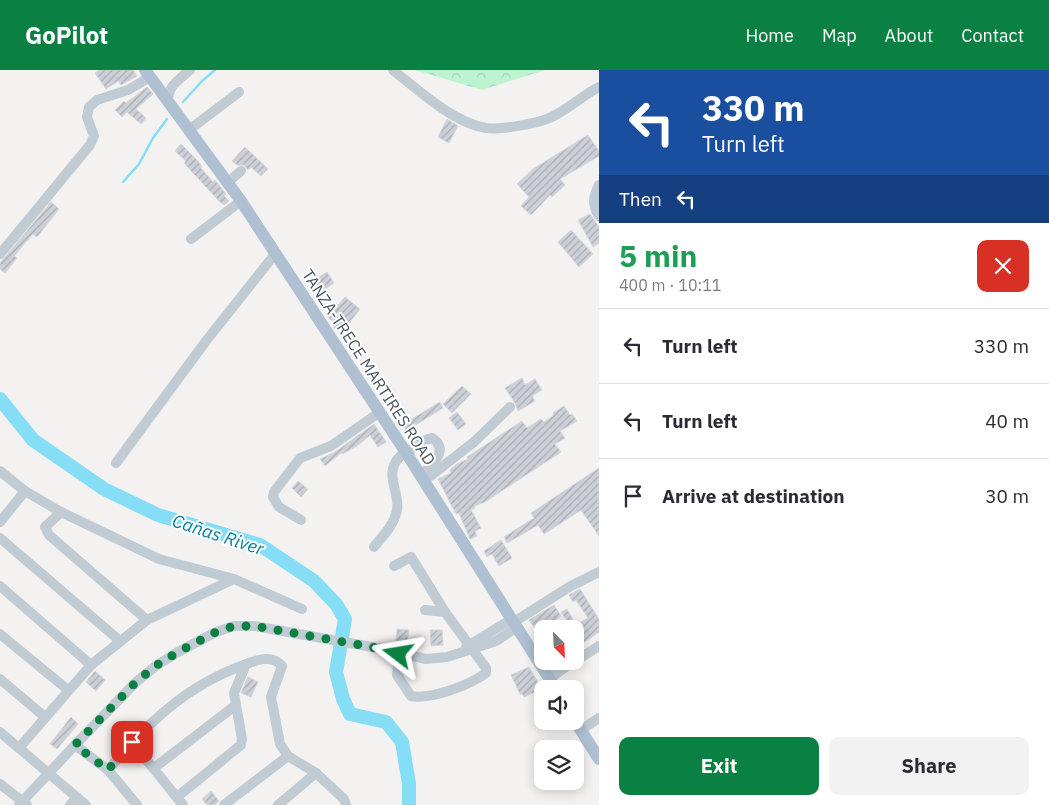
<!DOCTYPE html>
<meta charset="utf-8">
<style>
body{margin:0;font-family:"IBM Plex Sans",sans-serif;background:#f2f2f3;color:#2b2b33;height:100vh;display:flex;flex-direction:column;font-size:19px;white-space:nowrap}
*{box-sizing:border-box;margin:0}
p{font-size:16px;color:#7c7c81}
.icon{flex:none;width:28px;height:28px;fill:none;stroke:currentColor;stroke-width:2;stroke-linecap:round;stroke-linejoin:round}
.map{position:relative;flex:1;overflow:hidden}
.details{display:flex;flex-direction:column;background:#fff;width:450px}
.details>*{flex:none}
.banner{background:#1a4fa0;color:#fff;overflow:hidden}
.needle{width:32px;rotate:156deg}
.buttons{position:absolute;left:534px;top:550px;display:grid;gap:10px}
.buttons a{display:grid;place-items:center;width:50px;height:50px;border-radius:10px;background:#fff;box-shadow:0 2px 12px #0003;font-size:25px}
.pin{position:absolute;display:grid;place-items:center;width:42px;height:42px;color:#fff;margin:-21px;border-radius:10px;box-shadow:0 2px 8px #0006}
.me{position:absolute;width:55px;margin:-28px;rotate:284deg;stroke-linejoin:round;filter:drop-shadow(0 0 4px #0008)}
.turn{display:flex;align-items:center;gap:18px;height:105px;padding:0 20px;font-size:22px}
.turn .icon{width:65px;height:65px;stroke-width:2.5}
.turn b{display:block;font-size:35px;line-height:42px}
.then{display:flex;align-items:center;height:48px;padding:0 20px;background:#0003;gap:10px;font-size:19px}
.round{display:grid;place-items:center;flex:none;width:52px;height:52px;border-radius:10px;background:#f2f2f3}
.head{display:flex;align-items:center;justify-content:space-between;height:85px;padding:0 20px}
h1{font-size:30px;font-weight:800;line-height:38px;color:#1e9e55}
.button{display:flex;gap:10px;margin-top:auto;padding:10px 20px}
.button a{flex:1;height:58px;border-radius:10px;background:#0b8043;color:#fff;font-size:20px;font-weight:800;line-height:58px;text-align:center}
.button a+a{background:#f2f2f3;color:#2b2b33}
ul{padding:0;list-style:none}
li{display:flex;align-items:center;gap:15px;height:75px;padding:0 20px;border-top:1px solid #e1e1e2}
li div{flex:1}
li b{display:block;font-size:19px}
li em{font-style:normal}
header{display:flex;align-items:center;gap:30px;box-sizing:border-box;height:70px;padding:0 25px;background:#0b8043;color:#fff}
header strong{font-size:24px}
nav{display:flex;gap:28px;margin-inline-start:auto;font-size:18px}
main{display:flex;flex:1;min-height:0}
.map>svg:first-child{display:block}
</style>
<header>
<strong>GoPilot</strong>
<nav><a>Home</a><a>Map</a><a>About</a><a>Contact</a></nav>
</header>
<main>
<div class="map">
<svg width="599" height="735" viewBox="0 0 599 735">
<defs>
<pattern id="forest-crowns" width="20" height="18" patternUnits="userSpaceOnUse" patternTransform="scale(1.25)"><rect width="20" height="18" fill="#bcf4d2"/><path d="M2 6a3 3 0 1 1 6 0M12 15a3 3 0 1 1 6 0" fill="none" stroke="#a3d3b7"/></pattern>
<pattern id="building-hatch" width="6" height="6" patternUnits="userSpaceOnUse" patternTransform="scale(1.25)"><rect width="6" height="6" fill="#cdd0d6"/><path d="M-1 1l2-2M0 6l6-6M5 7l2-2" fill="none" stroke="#a8abb1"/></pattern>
</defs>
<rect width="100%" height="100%" fill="#f4f1f1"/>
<path fill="url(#forest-crowns)" d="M415,0H545L482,20Z"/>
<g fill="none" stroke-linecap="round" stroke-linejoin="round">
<g stroke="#85ddf6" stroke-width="2.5">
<path d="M183,32L202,11L215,0"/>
<path d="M123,112L139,94L153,68L167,49"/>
</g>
<path stroke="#85ddf6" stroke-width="14" d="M0,329L33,370L104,419L158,445L260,475L314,511L336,534L345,549L336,602L343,629L350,644L386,652L402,672L409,714V735"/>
</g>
<g fill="url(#building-hatch)" stroke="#d4d7dd">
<path d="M100,0H133L137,6L121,15L118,11L106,19L95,3Z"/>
<path d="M147,17L153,24L136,39L146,48L141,54L127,42L122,47L115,40L124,31L126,33Z"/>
<path d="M447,49L458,56L449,73L438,67Z"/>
<path d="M588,65L599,81V86L560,109L565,115L552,127L550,125L531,145L521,136L529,127L517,114L533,99Z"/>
<path d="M181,74L198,91L202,97L201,98L213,112L215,110L226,124L224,126L229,131L224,135L219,131L184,93L186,91L175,81Z"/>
<path d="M245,77L268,99L261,106L251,97L248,100L244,95H237L232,91Z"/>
<path d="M51,132L59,139L37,167L33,164L14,186L17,188L5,203L0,199V193Z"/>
<path d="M590,144L599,157V173L593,177L578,150Z"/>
<path d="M571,160L593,184L579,197L558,172Z"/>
<path d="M327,202L334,213L316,225L309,213Z"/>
<path d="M345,227L360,239L341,263L333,257L336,254L326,245L336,233L338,235Z"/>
<path d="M522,308L525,315L535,309L542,320L532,326L535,331L518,341L515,333L505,318Z"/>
<path d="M462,316L471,324L452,343L443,334Z"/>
<path d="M440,332L443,338L406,361L402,355Z"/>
<path d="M564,336L570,345L572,344L577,351L560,361L565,368L555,374L561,382L485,432L474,436L475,438L471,440L481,458L475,461L477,466L470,469L459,443L456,444L438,409L451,403L450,400L457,394L468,389L467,387L522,351L527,358L541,349L544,352L554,345L553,343Z"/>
<path d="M457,342L466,354L458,360L449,348Z"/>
<path d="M374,354L386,372L378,377L370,365L357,376L342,384V382L325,396L320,389L335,382Z"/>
<path d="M599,398V466L581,440L544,464L538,455L507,473L504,467L534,448L531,443Z"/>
<path d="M298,411L308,419L301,427L292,418Z"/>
<path d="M501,470L512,488L499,496L492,484L487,487L484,481Z"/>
<path d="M580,519L599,549V562L583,573L575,562V559H573L561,542L567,539L576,555L588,548L576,530L573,532L569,525Z"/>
<path d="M554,535L561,546L550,554L554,559H542V568L529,550Z"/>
<path d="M397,559L409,560L407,574L396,573Z"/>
<path d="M430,560H442L443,575L431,576Z"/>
<path d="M529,597L542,619L524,627L522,624H520L511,605Z"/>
<path d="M95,601L105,610L96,621L86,612Z"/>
<path d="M248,607L258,612L251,627L241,623Z"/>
<path d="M71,647L78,654L57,679L50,674Z"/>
<path d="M211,721L219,731L215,735H207L202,729Z"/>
</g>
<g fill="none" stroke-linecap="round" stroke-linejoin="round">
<g stroke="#c1cbd4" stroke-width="10">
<path d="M393,0C418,20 454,53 486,58C501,60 533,54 547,49C566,42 581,26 599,17"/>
<path d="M168,31C168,15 179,10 190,0"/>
<path d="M189,60L239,22"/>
<path d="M228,112L241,101"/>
<path d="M599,115C593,127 592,135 599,146"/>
<path d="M191,169L241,131"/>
<path d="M0,184L90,75L94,66L87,47L89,37L97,30L128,20L150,7"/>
<path d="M406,383C414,377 422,370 432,368C451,380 430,396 421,406"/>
<path d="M116,393L206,271L275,184"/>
<path d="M0,401L25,421L61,442L159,489L234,509L302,539"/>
<path d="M424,411L474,372L510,337"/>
<path d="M61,442L45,457L49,465L147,550"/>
<path d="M301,450L279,437L273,427L274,422L300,388L331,376L380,342"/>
<path d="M0,452L25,421"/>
<path d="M0,468L120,571"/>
<path d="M374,477C383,466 394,455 397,440C400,425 387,408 395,393C397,389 402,385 405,381"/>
<path d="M394,496L411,487L445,542L486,598V603C470,615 430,630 411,626L397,605L399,584"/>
<path d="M0,516L91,595"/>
<path d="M425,540L445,542"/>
<path d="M514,552L569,517L599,502"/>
<path d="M0,564L68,620"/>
<path d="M466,577L512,549"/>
<path d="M575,591L599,576"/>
<path d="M0,609L45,647"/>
<path d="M549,609L574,591"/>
<path d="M581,660L599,648"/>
<path d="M0,662L86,735"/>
<path d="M132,672L183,735"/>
<path d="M75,675L108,700L137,735"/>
<path d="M19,678L91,595L147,550L234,509"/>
<path d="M154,698L236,635"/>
<path d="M108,700C147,654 185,616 244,595C256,590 272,584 282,596L271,627L280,674L288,686L316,703L344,729L346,735"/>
<path d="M0,714L27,735"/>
<path d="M177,727L241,675L242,669L234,623L246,594"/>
<path d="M19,735L75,675L136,612L157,595L178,582L216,562L234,556H254L372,577L426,589L447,587L472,579L496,571L517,557"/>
<path d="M70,735L77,727"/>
<path d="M224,735L288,686"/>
<path d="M278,735L316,703"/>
</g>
<g stroke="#aec0d2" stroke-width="12">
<path d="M145,0L241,131L405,381L556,619"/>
<path d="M575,651L599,689"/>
</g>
</g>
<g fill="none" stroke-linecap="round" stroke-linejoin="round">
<path stroke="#0b8043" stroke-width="9" stroke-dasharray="0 16.2" d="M132,672L108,700L75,675L136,612L157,595L178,582L216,562L234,556H254L372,577L398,584"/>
</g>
<g text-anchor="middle" stroke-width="4" stroke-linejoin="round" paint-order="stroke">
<g font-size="16" fill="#475461" stroke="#fff">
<text transform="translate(369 297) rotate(57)" y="6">TANZA-TRECE MARTIRES ROAD</text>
</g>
<g font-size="18" font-style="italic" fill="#037fa2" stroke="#fff">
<text transform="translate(218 465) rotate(18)" y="6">Cañas River</text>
</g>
</g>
</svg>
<div class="buttons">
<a><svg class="needle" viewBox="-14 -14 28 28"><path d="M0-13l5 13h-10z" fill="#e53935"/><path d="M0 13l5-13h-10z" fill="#7c7c81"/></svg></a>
<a><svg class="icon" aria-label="sound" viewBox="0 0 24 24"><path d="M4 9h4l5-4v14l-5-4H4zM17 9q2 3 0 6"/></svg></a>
<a><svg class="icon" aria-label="layers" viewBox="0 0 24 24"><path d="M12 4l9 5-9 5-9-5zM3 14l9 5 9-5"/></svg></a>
</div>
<div class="pin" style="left:132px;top:672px;background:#d93025"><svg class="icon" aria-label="arrive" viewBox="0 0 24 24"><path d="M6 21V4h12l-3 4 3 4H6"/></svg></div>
<svg class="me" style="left:398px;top:584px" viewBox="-20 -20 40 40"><path d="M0-17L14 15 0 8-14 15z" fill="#0b8043" stroke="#fff" stroke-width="4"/></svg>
</div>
<section class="details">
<div class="banner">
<div class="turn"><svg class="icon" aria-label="left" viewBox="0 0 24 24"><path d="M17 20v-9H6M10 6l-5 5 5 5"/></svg><div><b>330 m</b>Turn left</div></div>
<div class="then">Then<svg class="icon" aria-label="left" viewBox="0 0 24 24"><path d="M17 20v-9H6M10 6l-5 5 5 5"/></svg></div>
</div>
<div class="head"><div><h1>5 min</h1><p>400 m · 10:11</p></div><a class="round" style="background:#d93025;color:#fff"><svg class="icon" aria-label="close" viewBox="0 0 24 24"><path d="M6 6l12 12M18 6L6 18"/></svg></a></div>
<ul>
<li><svg class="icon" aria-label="left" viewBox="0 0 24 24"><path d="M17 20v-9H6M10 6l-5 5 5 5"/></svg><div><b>Turn left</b></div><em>330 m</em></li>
<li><svg class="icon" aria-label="left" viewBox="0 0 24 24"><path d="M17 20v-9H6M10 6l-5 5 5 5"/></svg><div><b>Turn left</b></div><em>40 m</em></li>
<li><svg class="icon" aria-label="arrive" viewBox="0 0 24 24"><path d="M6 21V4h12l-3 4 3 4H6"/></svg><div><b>Arrive at destination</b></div><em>30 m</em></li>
</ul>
<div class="button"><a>Exit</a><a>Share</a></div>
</section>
</main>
